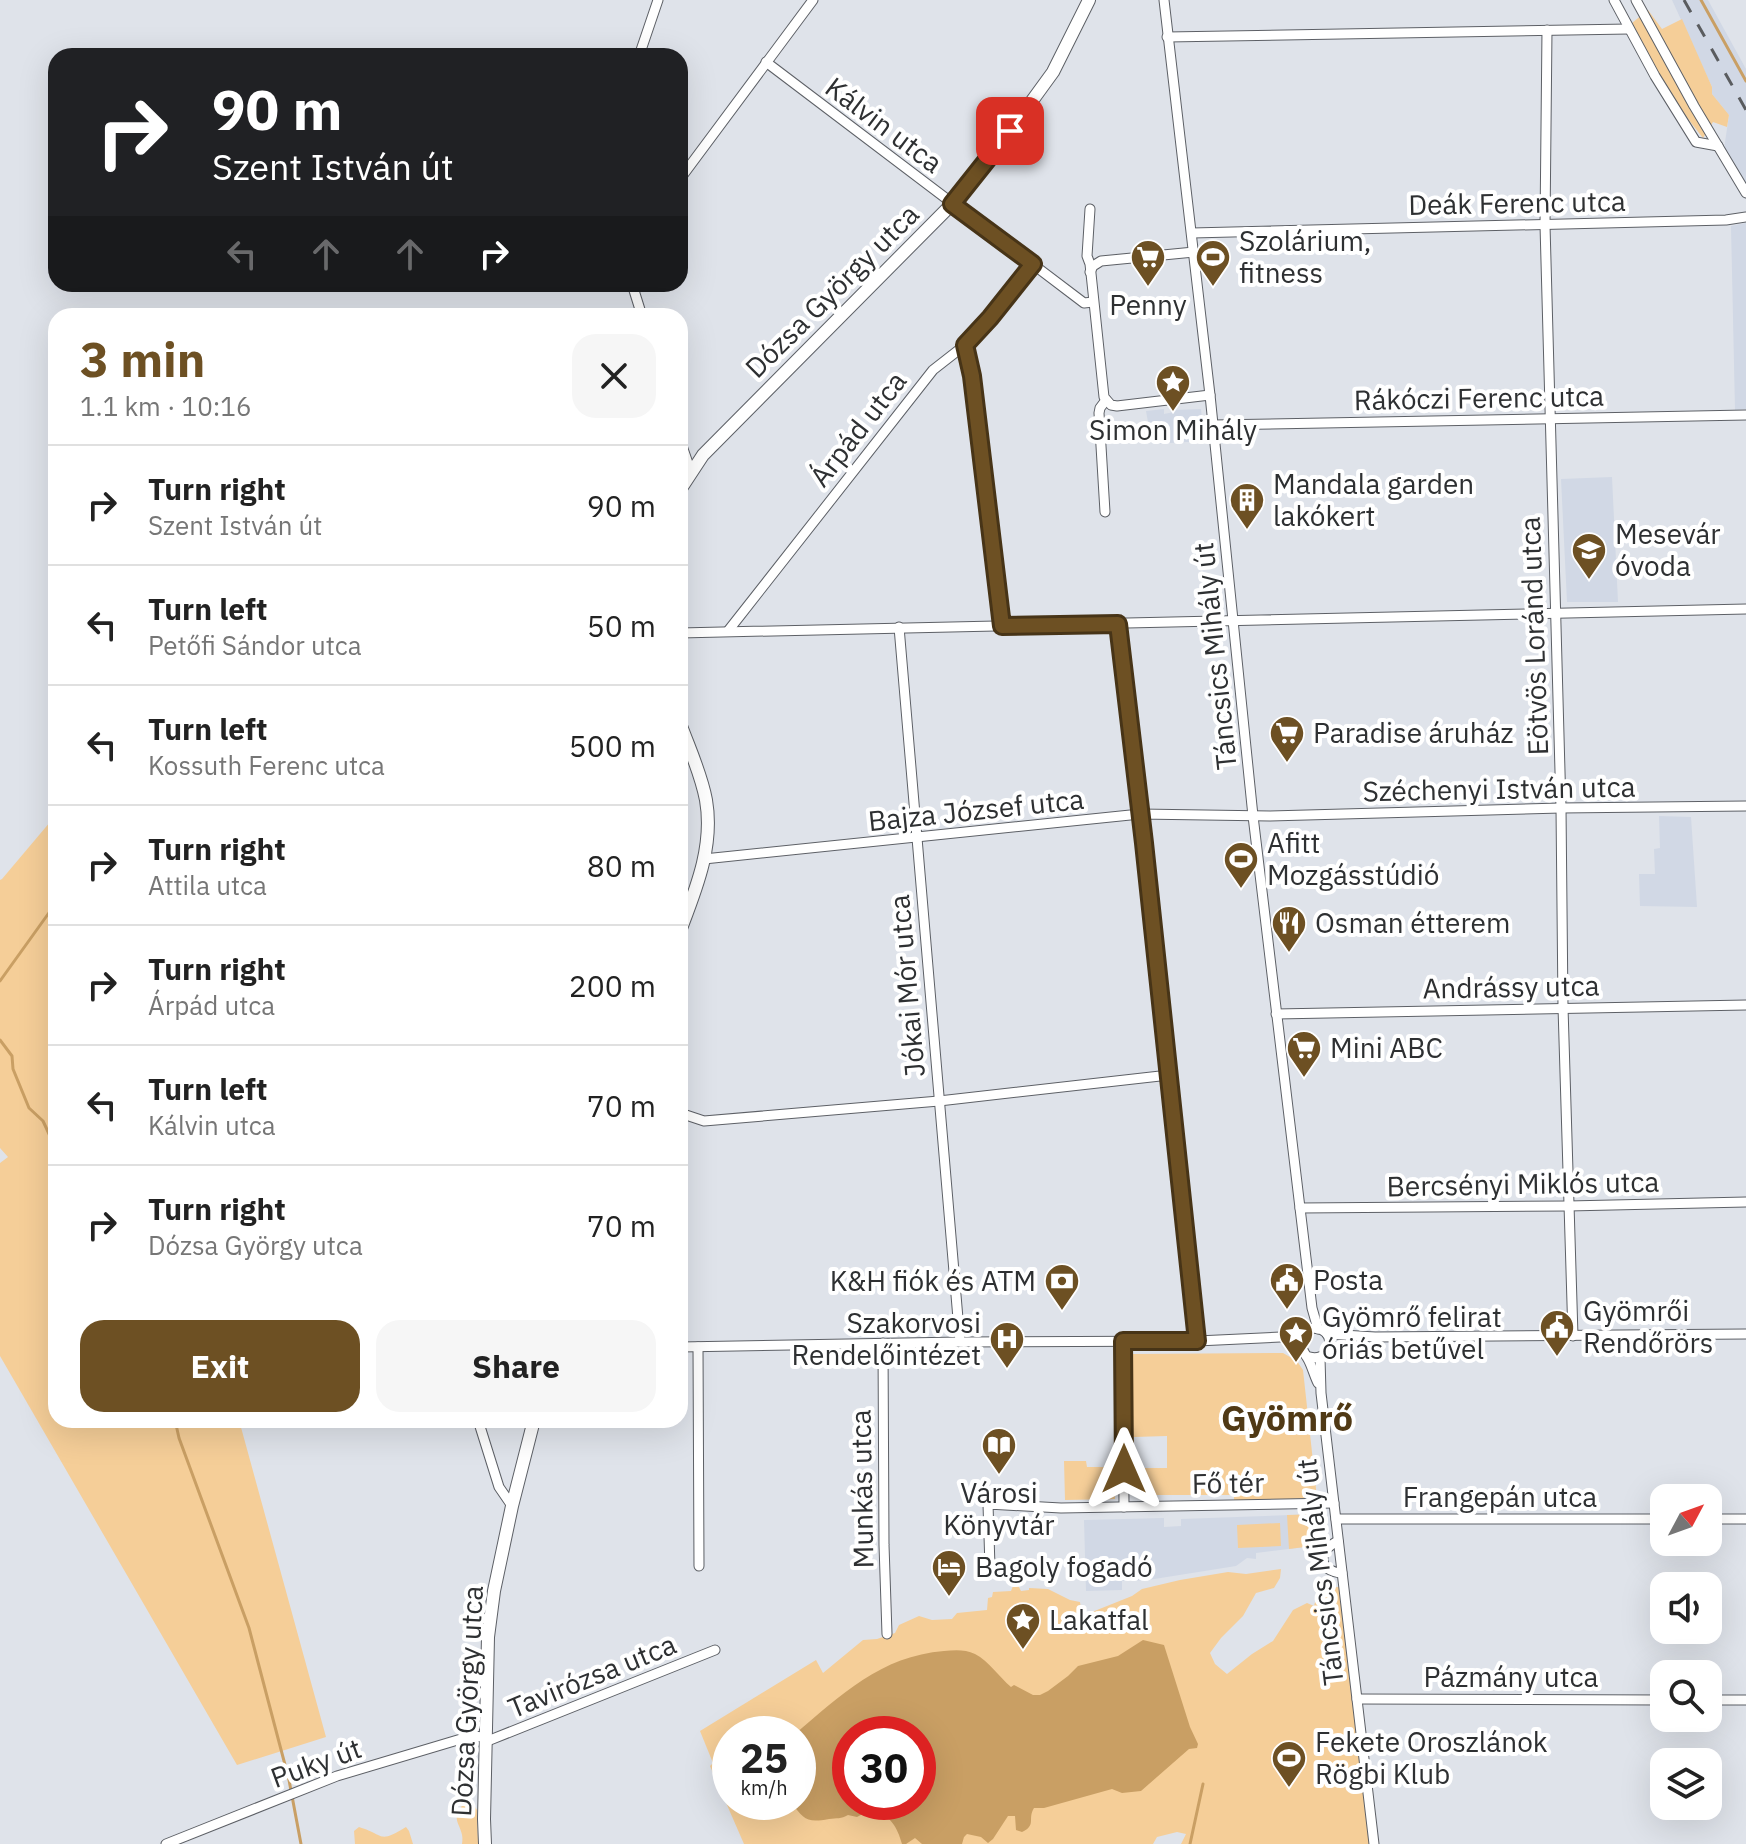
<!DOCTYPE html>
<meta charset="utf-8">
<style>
body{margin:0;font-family:"IBM Plex Sans",sans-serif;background:#f6f6f6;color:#222;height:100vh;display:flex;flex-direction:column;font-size:30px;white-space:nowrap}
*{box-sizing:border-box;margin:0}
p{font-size:26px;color:#767676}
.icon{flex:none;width:44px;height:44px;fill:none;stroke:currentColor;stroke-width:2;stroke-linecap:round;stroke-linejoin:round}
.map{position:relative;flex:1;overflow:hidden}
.panel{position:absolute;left:48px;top:308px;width:640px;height:1120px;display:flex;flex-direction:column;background:#fff;border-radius:24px;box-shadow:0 8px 32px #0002}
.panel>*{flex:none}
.hud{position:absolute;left:48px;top:48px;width:640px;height:244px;border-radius:24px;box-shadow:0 8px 32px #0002;background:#202124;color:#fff;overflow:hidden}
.needle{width:52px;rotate:49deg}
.fabs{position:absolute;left:1650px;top:1484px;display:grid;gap:16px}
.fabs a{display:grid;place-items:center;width:72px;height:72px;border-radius:16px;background:#fff;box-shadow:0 8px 32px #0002;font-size:40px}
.speed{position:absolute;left:712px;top:1716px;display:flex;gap:16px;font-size:40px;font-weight:700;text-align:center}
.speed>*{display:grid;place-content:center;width:104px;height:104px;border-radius:50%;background:#fff;box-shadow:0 8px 32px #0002;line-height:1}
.speed small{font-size:20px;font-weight:400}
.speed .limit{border:12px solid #d22;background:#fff;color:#111}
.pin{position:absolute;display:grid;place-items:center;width:68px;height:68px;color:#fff;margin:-34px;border-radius:16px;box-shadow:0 4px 12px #0006}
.me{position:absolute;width:88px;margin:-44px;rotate:0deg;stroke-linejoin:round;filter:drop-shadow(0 0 6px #0008)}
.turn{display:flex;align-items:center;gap:28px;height:168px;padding:0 32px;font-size:36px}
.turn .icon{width:104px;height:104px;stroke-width:2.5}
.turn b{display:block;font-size:56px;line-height:68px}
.lanes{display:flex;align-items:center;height:76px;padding:0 32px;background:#0003;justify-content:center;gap:40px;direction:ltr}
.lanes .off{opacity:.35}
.round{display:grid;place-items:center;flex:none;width:84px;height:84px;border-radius:24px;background:#f6f6f6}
.headline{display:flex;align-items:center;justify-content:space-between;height:136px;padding:0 32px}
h1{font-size:48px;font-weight:800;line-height:60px;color:#6d5023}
.button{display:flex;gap:16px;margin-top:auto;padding:16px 32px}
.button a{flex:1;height:92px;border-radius:24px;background:#6d5023;color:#fff;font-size:32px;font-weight:800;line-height:92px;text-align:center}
.button a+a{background:#f6f6f6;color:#222}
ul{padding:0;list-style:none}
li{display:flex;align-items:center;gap:24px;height:120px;padding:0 32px;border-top:2px solid #e0e0e0}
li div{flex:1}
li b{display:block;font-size:30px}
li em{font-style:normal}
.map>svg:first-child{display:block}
</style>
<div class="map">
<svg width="1746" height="1844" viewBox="0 0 1746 1844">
<rect width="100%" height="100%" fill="#dfe3ea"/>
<g fill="#d1d8e5">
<path d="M1672,0H1708L1746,69V186L1724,149L1729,115L1712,94V87Z"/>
<path d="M1746,223V409L1735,410L1731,226Z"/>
<path d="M1164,409V414L1174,412V410L1201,409L1204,441L1152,444L1146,411Z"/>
<path d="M1612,477L1618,602H1567L1561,479Z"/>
<path d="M1659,816L1691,817L1697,907L1640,906L1639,874H1655L1654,849L1660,848Z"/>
<path d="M1318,1514L1321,1545L1256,1553V1559L1247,1558L1236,1566L1148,1580L1122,1581V1590L1086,1591L1084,1520L1164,1518V1527L1181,1526V1519Z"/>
</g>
<g fill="#f5ce98" fill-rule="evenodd">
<path d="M1648,10L1662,29L1682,19L1712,87V94L1729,115L1727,127L1713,122L1703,138C1675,103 1649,65 1632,23Z"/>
<path d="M56,815V913L49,923L56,930V1420H239L326,1737L237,1765L0,1356V1163L8,1157L0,1148V880L2,879Z"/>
<path d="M1283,1353L1297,1361L1303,1370L1317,1498L1234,1501V1495H1133L1132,1354ZM1167,1436V1468H1134V1437Z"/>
<path d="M1064,1461H1086L1087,1467H1114L1115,1499L1065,1500Z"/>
<path d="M1318,1514L1321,1545L1289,1549L1287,1515Z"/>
<path d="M1280,1523L1281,1546L1238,1548L1237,1525Z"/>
<path d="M1281,1569L1280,1578L1274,1588L1256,1593L1243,1616L1221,1638L1210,1653L1215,1664L1227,1674L1252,1654L1273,1641L1293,1610L1307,1603L1314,1606L1319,1588L1339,1587L1370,1844H1181L1186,1834L1177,1832L1157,1837L1153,1844H744L710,1766L713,1763L700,1731L816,1660L823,1673L863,1640L877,1639L895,1633L899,1625L919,1616L932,1620L952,1619L957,1613L987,1610L988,1598L992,1597L993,1592L1011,1591L1013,1586L1018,1585L1021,1591L1029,1590V1588L1048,1589L1070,1600L1080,1602L1082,1616L1132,1596L1142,1589L1180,1580L1228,1572L1246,1574ZM730,1734H798V1802H730ZM850,1734H918V1802H850Z"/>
<path d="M465,1803L474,1805L477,1810L478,1844H462C466,1826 446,1820 465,1803Z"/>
<path d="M359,1827C385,1835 378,1844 406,1827L409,1831L413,1844H355L354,1831Z"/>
</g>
<path fill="#c99f64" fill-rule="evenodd" d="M1143,1640L1164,1645L1190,1727L1198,1744L1197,1748L1189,1749L1141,1791L1122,1793L1112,1789L1044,1808H1034C1027,1819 1037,1825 1022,1832L1016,1830L1015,1816H1008L993,1839L988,1843L981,1837L967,1834L964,1837L962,1844H922L915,1838L906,1844H902C897,1826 891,1818 874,1808L857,1817L848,1815C841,1819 837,1818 829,1819C807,1823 804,1820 791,1802H798V1734H795C841,1695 881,1656 944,1651C954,1650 965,1649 975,1654C989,1661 999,1677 1011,1687L1014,1685L1033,1695H1040L1048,1691L1068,1676L1078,1666L1118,1656ZM850,1734H918V1758L920,1762L918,1767V1802H850Z"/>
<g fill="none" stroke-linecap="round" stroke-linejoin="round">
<g stroke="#c99f64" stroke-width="3">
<path d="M1701,0L1746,81"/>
<path d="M0,981L56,903"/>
<path d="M0,1040L12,1056L13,1069L29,1108L43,1121L56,1149"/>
<path d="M175,1420L179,1438L249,1628L289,1780L301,1844"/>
<path d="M1190,1844L1203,1784"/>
</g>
<g stroke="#5d6066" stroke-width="11">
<g id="minor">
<path d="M1164,0L1210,395L1253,816L1312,1308L1318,1329"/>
<path d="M1614,0L1655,76L1696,142L1718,146"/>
<path d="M1636,0L1694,106L1746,193"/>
<path d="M1547,30L1545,225L1561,808L1563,1007L1573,1336"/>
<path d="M1167,37L1629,29"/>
<path d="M639,56L658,0"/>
<path d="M766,62L1084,303L1093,302"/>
<path d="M680,179L813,0"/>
<path d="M1090,209L1087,256L1090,264L1104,397L1111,405L1117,406L1210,395"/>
<path d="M1192,233L1726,220L1746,217"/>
<path d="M1090,272L1093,266L1101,261L1194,252"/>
<path d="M632,284L642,316"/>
<path d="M965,345L972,376L1002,626"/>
<path d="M1213,425L1746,415"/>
<path d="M680,440L691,472"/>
<path d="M1105,512L1099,413L1100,408L1106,400"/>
<path d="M1118,624L1140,814L1197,1341"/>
<path d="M899,627L960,1342"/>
<path d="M728,631L933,370L965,345L990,318L1033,264"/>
<path d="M680,633L1746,609"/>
<path d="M704,859L1140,814L1270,816L1561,808L1746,806"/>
<path d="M1276,1014L1746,1005"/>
<path d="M680,1113L704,1121L939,1101L1169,1075"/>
<path d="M1300,1208L1568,1206L1746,1202"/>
<path d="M1327,1334L1375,1337L1746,1334"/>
<path d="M1123,1341L1124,1507"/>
<path d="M883,1343L884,1545L887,1634"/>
<path d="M680,1347L960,1342L1197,1341L1301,1336"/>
<path d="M698,1347L699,1566"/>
<path d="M1306,1356C1331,1365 1338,1334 1319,1329C1315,1328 1310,1328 1307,1331C1294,1339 1303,1350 1308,1359C1312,1366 1314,1375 1318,1383"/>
<path d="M1320,1358L1321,1393L1374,1844"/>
<path d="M478,1420L499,1487L512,1506"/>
<path d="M1336,1519H1664"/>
<path d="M1708,1519H1746"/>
<path d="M1338,1541C1317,1551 1317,1571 1342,1573"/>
<path d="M990,1567L988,1504L1061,1508L1334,1503"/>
<path d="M1357,1699L1664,1700"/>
<path d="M1708,1700H1746"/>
<path d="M485,1742L715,1650"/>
<path d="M166,1844L337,1776L471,1736L485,1737"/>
</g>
</g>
<g stroke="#5d6066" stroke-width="14">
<g id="major">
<path d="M680,490L703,455L952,204L992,156L1053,72L1089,0"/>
<path d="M680,723C689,748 701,773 706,800C714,846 696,889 680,931"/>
<path d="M485,1844L484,1819L488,1637L494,1591L512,1506L534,1420"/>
</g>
</g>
<use href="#minor" stroke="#fff" stroke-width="9"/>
<use href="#major" stroke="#fff" stroke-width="12"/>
<path stroke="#5a5c5f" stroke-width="3" stroke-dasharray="14 14" stroke-linecap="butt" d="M1684,0L1746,110"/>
</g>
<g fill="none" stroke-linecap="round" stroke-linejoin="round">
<g stroke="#473417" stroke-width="20">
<path id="route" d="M1010,131L952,204L1033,264L990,318L965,345L972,376L1002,626L1118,624L1144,843L1197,1341H1123L1124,1469"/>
</g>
<use href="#route" stroke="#6d5023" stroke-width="14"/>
</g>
<defs>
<g id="supermarket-pin" transform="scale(1.8)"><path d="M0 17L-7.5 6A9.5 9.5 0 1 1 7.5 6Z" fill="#6d5023" stroke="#fff"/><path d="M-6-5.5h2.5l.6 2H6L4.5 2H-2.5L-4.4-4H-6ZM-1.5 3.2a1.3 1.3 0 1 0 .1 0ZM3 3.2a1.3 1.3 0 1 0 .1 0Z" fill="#fff"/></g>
<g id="stadium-pin" transform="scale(1.8)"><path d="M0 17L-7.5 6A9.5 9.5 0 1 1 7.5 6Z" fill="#6d5023" stroke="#fff"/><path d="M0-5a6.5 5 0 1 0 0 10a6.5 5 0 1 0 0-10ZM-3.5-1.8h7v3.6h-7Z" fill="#fff"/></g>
<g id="sight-pin" transform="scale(1.8)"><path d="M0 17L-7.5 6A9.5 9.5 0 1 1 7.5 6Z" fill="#6d5023" stroke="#fff"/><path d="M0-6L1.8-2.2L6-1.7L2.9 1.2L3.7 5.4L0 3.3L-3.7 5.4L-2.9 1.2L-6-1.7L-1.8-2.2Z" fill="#fff"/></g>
<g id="building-pin" transform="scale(1.8)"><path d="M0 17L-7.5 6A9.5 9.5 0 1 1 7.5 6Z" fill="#6d5023" stroke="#fff"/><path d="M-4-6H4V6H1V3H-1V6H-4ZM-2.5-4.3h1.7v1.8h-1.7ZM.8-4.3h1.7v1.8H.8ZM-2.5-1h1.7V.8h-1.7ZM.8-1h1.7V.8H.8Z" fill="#fff"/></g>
<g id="school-pin" transform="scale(1.8)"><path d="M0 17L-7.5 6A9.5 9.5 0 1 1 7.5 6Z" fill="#6d5023" stroke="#fff"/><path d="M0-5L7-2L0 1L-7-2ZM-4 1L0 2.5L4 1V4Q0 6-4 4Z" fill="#fff"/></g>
<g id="restaurant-pin" transform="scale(1.8)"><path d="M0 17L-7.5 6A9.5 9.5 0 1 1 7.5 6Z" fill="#6d5023" stroke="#fff"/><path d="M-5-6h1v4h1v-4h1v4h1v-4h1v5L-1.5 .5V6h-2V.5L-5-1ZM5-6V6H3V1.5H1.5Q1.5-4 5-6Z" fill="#fff"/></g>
<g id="civic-pin" transform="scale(1.8)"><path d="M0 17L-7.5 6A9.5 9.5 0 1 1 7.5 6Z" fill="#6d5023" stroke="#fff"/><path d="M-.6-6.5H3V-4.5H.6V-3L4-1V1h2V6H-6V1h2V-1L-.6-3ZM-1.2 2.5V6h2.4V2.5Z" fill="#fff"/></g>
<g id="bank-pin" transform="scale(1.8)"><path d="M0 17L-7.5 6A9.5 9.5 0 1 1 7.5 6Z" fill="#6d5023" stroke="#fff"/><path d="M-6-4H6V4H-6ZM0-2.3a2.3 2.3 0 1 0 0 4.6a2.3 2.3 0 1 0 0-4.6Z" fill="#fff"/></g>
<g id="hospital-pin" transform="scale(1.8)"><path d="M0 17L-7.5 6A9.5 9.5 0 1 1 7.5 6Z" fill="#6d5023" stroke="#fff"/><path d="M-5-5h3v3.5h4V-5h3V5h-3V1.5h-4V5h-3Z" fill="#fff"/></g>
<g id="library-pin" transform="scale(1.8)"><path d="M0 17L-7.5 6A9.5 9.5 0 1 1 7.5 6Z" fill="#6d5023" stroke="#fff"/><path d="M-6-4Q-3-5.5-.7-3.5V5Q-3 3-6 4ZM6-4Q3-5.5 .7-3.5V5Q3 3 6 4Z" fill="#fff"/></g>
<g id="hotel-pin" transform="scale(1.8)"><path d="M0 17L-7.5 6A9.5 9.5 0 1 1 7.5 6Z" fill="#6d5023" stroke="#fff"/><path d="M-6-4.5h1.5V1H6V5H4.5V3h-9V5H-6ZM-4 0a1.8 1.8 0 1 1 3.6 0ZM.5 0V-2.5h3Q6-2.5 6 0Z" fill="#fff"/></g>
</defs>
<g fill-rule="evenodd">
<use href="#supermarket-pin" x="1148" y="257"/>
<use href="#stadium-pin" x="1213" y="257"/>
<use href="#sight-pin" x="1173" y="382"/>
<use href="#building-pin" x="1247" y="500"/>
<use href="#school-pin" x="1589" y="550"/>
<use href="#supermarket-pin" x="1287" y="733"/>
<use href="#stadium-pin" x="1241" y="859"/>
<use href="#restaurant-pin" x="1289" y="923"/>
<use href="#supermarket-pin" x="1304" y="1048"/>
<use href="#civic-pin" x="1287" y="1280"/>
<use href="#bank-pin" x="1062" y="1281"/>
<use href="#civic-pin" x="1557" y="1327"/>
<use href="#sight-pin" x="1296" y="1333"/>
<use href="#hospital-pin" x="1007" y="1339"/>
<use href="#library-pin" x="999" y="1445"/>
<use href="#hotel-pin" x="949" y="1567"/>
<use href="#sight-pin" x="1023" y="1620"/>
<use href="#stadium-pin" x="1289" y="1758"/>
</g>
<g text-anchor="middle" stroke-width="8" stroke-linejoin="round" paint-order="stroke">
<g font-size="28" fill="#2e3032" stroke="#fff">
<text transform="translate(884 125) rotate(37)" y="10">Kálvin utca</text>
<text transform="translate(1517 203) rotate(-1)" y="10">Deák Ferenc utca</text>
<text transform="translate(832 291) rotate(-45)" y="10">Dózsa György utca</text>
<text transform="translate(1479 398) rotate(-1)" y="10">Rákóczi Ferenc utca</text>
<text transform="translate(858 429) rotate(-52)" y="10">Árpád utca</text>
<text transform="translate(1534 636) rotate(-92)" y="10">Eötvös Loránd utca</text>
<text transform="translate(1215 656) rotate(-96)" y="10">Táncsics Mihály út</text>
<text transform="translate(1499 789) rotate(-1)" y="10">Széchenyi István utca</text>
<text transform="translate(976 810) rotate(-6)" y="10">Bajza József utca</text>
<text transform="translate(907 986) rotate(-95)" y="10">Jókai Mór utca</text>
<text transform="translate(1511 987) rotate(-1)" y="10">Andrássy utca</text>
<text transform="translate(1523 1184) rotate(-1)" y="10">Bercsényi Miklós utca</text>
<text transform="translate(1228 1483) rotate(-1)" y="10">Fő tér</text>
<text transform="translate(862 1489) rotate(-91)" y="10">Munkás utca</text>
<text x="1500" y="1507">Frangepán utca</text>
<text transform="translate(1320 1572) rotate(-97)" y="10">Táncsics Mihály út</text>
<text transform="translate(592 1676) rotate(-22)" y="10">Tavirózsa utca</text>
<text x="1511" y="1687">Pázmány utca</text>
<text transform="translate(467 1701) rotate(-87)" y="10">Dózsa György utca</text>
<text transform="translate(316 1763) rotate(-20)" y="10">Puky út</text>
</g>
<g font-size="28" fill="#2e3032" stroke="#fff" text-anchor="start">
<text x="1239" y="251">Szolárium,<tspan x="1239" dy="32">fitness</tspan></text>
<text x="1148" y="315" text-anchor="middle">Penny</text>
<text x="1173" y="440" text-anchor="middle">Simon Mihály</text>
<text x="1273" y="494">Mandala garden<tspan x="1273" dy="32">lakókert</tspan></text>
<text x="1615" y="544">Mesevár<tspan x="1615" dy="32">óvoda</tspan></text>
<text x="1313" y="743">Paradise áruház</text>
<text x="1267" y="853">Afitt<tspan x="1267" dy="32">Mozgásstúdió</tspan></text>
<text x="1315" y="933">Osman étterem</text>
<text x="1330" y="1058">Mini ABC</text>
<text x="1313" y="1290">Posta</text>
<text x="1036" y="1291" text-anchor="end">K&amp;H fiók és ATM</text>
<text x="1583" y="1321">Gyömrői<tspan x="1583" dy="32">Rendőrörs</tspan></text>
<text x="1322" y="1327">Gyömrő felirat<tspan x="1322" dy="32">óriás betűvel</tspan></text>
<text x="981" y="1333" text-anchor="end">Szakorvosi<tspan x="981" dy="32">Rendelőintézet</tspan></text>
<text x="999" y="1503" text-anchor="middle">Városi<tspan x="999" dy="32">Könyvtár</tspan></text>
<text x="975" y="1577">Bagoly fogadó</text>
<text x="1049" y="1630">Lakatfal</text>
<text x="1315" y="1752">Fekete Oroszlánok<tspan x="1315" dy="32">Rögbi Klub</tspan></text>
</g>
<g font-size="36" font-weight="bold" fill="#503915" stroke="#fff">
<text x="1287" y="1431">Gyömrő</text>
</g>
</g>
</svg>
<div class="fabs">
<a><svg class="needle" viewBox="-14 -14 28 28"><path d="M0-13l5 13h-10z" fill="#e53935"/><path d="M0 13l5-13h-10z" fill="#767676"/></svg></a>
<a><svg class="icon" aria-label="sound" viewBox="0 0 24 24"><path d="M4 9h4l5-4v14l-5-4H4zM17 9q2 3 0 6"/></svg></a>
<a><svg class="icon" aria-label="search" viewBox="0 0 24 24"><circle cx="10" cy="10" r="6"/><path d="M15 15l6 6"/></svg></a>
<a><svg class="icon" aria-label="layers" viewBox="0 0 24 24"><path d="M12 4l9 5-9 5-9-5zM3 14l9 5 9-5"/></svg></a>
</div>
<div class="speed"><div>25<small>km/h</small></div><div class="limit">30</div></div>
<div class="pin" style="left:1010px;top:131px;background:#d93025"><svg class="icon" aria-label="arrive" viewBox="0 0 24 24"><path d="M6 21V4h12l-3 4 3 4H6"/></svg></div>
<svg class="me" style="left:1124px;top:1469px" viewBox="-20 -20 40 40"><path d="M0-17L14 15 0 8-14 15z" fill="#6d5023" stroke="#fff" stroke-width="4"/></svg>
<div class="hud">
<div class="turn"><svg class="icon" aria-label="right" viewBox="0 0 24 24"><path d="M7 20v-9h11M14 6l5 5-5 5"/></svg><div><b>90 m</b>Szent István út</div></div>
<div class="lanes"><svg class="icon off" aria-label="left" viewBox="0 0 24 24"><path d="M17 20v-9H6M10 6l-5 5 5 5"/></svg><svg class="icon off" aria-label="ahead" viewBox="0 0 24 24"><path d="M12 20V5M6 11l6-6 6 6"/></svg><svg class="icon off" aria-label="ahead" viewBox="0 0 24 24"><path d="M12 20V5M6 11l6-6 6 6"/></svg><svg class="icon" aria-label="right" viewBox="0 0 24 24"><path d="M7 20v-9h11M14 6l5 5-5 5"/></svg></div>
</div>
<section class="panel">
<div class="headline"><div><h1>3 min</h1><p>1.1 km · 10:16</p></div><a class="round"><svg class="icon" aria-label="close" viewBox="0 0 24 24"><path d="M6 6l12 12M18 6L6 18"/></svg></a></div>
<ul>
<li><svg class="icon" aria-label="right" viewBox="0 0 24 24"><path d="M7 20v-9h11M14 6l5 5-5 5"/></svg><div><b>Turn right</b><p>Szent István út</p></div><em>90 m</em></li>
<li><svg class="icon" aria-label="left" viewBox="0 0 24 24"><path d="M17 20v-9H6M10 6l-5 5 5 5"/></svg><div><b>Turn left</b><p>Petőfi Sándor utca</p></div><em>50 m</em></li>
<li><svg class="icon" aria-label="left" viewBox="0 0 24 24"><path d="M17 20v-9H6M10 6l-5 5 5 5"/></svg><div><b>Turn left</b><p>Kossuth Ferenc utca</p></div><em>500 m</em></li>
<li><svg class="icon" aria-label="right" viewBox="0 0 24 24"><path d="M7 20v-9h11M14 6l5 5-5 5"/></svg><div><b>Turn right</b><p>Attila utca</p></div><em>80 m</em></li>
<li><svg class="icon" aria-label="right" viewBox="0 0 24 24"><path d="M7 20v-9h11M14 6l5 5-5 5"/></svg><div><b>Turn right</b><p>Árpád utca</p></div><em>200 m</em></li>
<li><svg class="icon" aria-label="left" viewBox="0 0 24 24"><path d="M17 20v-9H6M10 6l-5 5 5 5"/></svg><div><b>Turn left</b><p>Kálvin utca</p></div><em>70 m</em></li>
<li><svg class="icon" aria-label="right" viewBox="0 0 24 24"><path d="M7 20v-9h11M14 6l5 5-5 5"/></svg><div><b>Turn right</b><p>Dózsa György utca</p></div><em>70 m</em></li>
</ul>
<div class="button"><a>Exit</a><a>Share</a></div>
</section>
</div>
